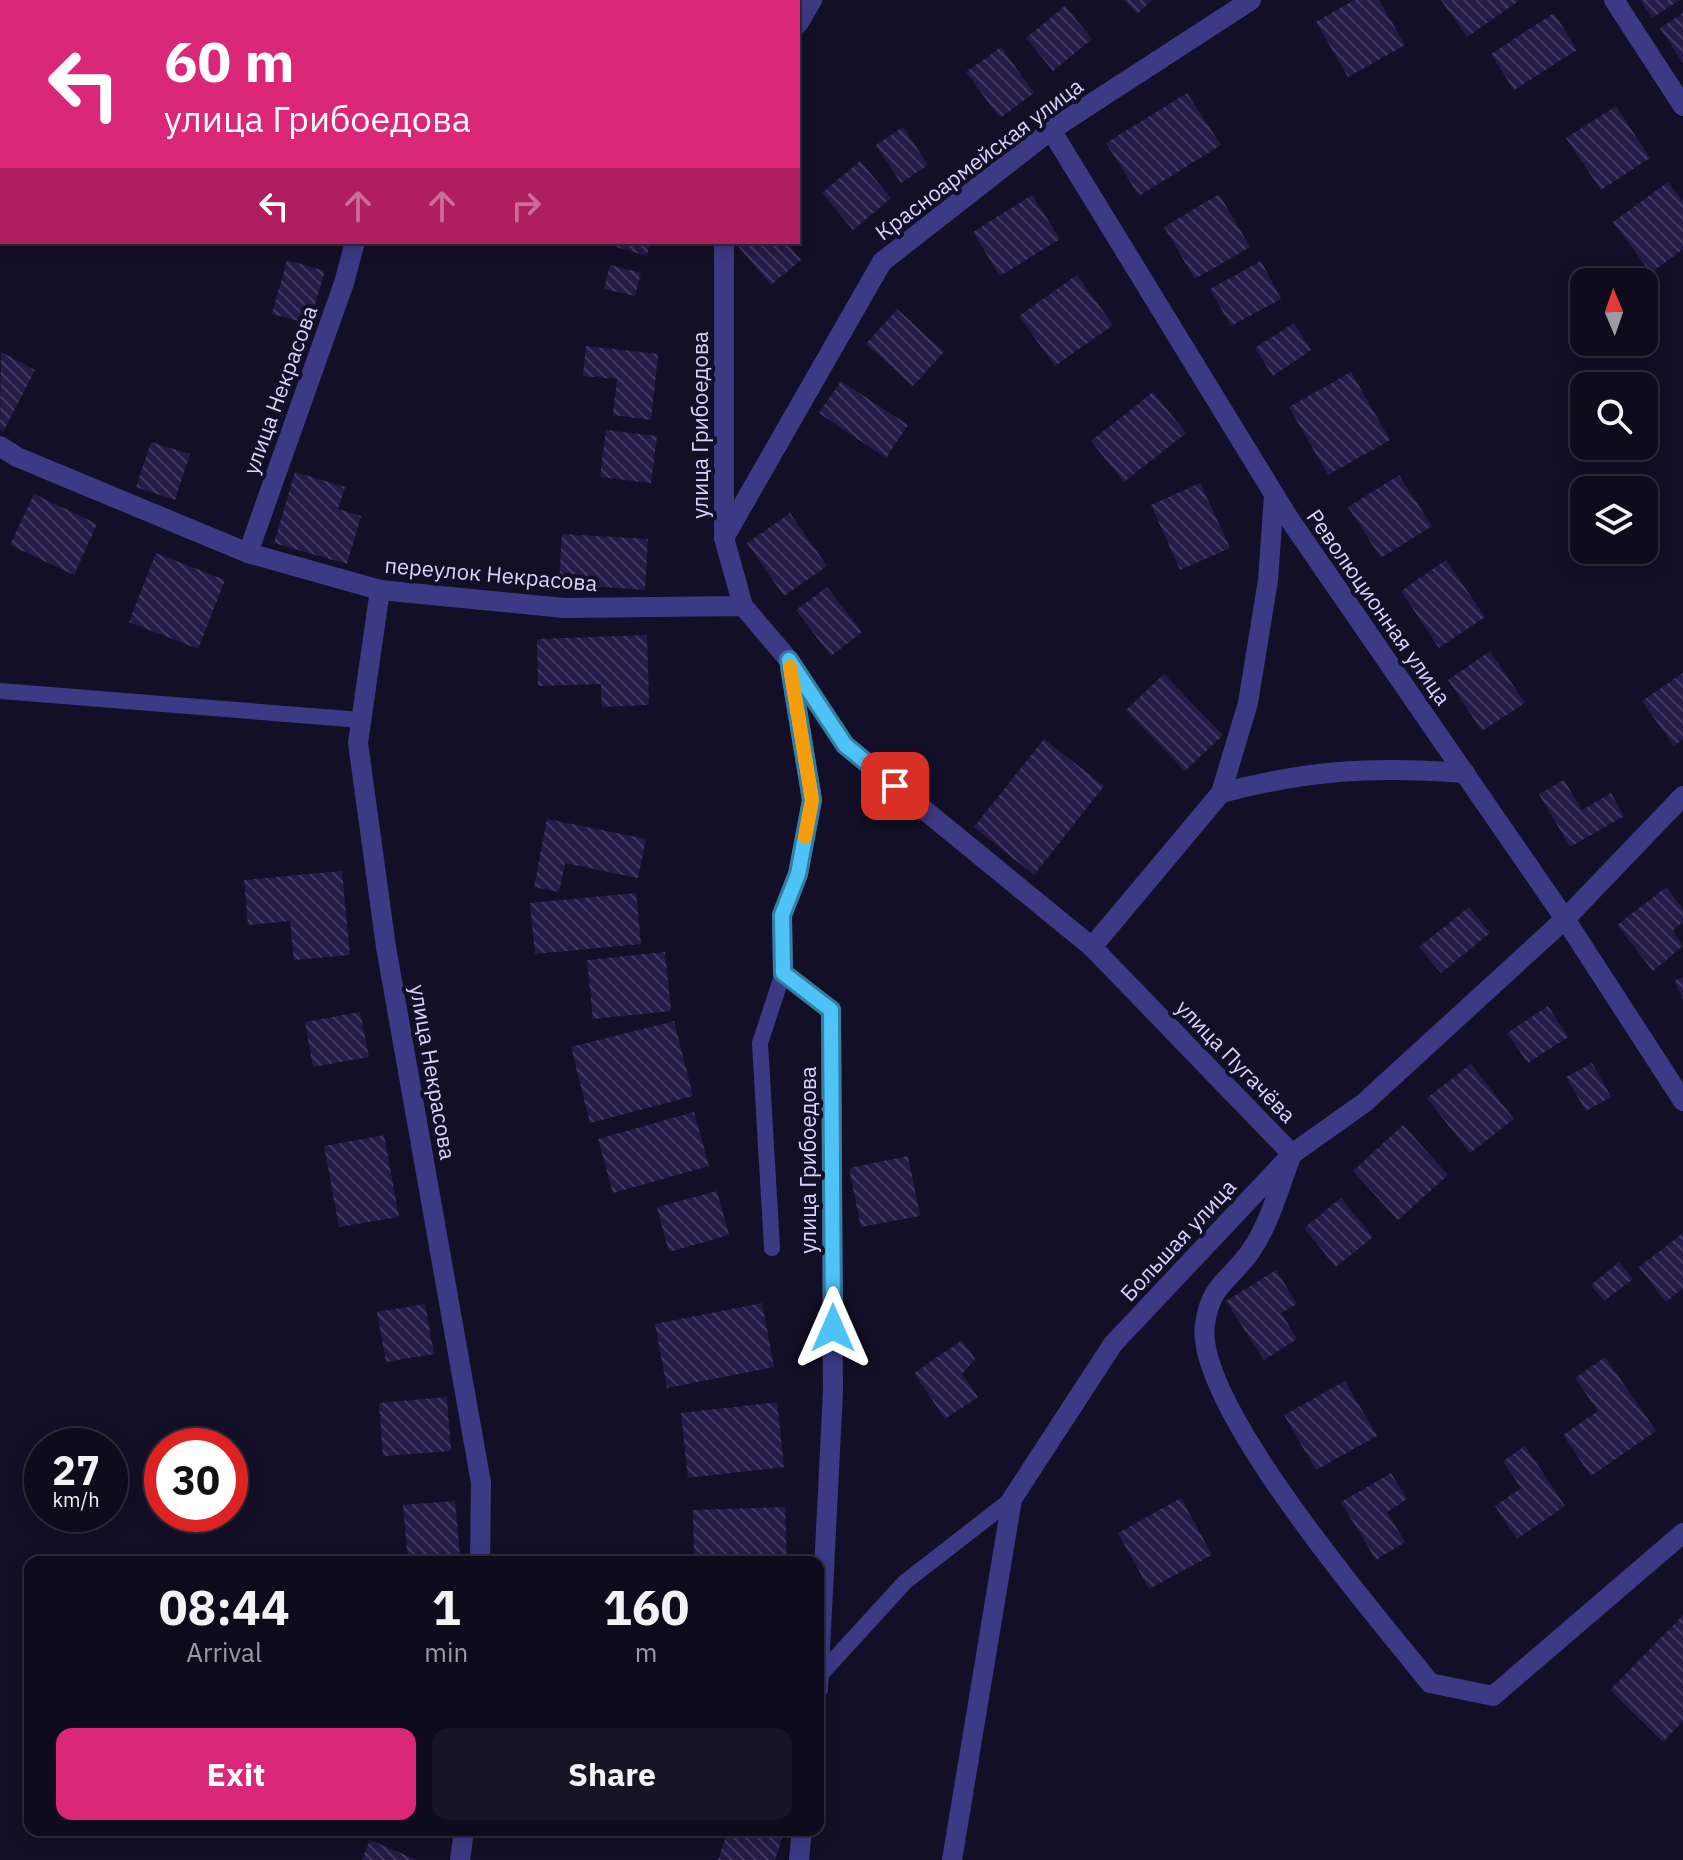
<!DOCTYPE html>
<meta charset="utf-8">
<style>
body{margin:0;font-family:"IBM Plex Sans",sans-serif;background:#171425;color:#f1f3f6;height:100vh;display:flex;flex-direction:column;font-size:30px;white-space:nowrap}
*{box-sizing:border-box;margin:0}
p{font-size:26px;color:#9b9ba3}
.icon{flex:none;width:44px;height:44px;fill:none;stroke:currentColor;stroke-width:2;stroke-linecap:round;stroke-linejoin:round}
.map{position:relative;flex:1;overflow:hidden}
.drawer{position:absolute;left:24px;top:1556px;width:800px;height:280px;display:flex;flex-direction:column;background:#0e0b1c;border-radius:16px;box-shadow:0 4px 20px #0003,0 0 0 2px #2e2b3b}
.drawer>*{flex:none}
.hud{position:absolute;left:0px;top:0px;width:800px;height:244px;box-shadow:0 4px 20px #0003,0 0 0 2px #2e2b3b;background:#db2777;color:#fff;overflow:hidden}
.needle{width:52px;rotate:358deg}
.buttons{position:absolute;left:1570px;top:268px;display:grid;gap:16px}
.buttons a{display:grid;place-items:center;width:88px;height:88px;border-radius:16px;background:#0e0b1c;box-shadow:0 4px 20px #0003,0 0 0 2px #2e2b3b;font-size:40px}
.speed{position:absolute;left:24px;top:1428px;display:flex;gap:16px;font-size:40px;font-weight:700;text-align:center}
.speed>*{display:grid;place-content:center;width:104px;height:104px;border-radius:50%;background:#0e0b1c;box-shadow:0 4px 20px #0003,0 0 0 2px #2e2b3b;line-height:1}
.speed small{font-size:20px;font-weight:400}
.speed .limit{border:12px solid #d22;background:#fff;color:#111}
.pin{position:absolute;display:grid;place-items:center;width:68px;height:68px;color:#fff;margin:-34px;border-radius:16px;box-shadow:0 4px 12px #0006}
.me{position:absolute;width:88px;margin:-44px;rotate:0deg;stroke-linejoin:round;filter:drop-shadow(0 0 6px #0008)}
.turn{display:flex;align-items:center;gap:28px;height:168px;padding:0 32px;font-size:36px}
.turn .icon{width:104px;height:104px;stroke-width:2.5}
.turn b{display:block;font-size:56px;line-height:68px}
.lanes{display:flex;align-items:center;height:76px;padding:0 32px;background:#0003;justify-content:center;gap:40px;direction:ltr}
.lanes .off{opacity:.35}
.eta{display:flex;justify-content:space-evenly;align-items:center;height:136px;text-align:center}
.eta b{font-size:48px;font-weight:800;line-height:56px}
.primary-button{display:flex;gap:16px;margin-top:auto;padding:16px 32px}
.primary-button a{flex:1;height:92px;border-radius:16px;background:#db2777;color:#fff;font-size:32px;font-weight:800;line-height:92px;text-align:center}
.primary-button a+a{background:#171425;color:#f1f3f6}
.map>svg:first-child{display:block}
</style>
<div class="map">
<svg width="1683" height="1860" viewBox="0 0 1683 1860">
<defs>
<pattern id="forest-firs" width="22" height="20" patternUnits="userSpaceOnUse" patternTransform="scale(2)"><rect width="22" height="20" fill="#12302f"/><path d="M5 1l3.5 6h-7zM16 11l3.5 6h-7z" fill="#344d4e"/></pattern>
<pattern id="building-back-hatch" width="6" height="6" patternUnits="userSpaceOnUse" patternTransform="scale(2)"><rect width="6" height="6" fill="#241b47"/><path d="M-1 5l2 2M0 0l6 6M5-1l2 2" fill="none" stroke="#433b63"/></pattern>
</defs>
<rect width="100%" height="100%" fill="#130f26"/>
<path fill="url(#forest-firs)" d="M0,0H158L2,2V69Z"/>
<g fill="url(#building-back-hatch)">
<path d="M1124,0H1152L1137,14Z"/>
<path d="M1354,0H1379L1405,45L1348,77L1316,22Z"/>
<path d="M1441,0H1520L1467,37Z"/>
<path d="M1640,0H1680L1652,18Z"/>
<path d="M1065,6L1092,39L1053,71L1026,38Z"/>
<path d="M1554,13L1577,50L1514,90L1491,54Z"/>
<path d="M1683,13V63L1660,28Z"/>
<path d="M1001,47L1034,93L1000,118L966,72Z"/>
<path d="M1187,93L1221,145L1139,196L1106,143Z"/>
<path d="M1616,106L1650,158L1601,190L1566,138Z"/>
<path d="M903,127L928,165L901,183L876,145Z"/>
<path d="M860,161L891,198L853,230L822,193Z"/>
<path d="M1668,182L1683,201V249L1651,273L1613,222Z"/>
<path d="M1219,194L1250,247L1195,279L1164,227Z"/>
<path d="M1032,195L1060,239L1000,276L973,232Z"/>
<path d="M599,242H650L647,256Z"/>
<path d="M740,242H786L801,260L771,285L737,245Z"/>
<path d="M287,260L325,271L309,324L272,314Z"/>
<path d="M1261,261L1281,299L1231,326L1210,289Z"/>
<path d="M610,265L641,273L635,296L604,289Z"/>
<path d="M1077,275L1113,325L1055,366L1019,316Z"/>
<path d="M897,309L944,352L913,386L866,344Z"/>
<path d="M1294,323L1311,350L1273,376L1255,348Z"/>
<path d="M586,346L658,354L651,420L613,415L617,379L583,376Z"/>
<path d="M1,352L35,370L3,432L0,430Z"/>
<path d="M1351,372L1390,440L1328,475L1289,407Z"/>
<path d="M841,381L908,425L886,458L819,413Z"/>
<path d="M1153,392L1186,433L1124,482L1091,441Z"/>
<path d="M606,430L657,436L651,483L600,477Z"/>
<path d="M151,442L190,454L175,500L136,487Z"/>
<path d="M295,472L345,487L338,509L361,516L347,564L274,543Z"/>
<path d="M1399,475L1432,526L1381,558L1348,507Z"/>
<path d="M1200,483L1230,548L1180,570L1151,505Z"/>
<path d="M34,494L97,524L74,575L10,545Z"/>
<path d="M790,513L827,566L784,596L747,543Z"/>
<path d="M562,534L648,539L645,590L559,584Z"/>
<path d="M156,553L225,580L198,649L129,622Z"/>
<path d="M1446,560L1485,617L1439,648L1401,591Z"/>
<path d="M827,587L862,632L831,656L796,610Z"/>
<path d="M647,635L649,705L602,707L601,684L538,686L537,639Z"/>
<path d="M1490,651L1525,703L1482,731L1448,680Z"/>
<path d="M1683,673V739L1674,746L1642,701Z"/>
<path d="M1164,674L1223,735L1185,771L1126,710Z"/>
<path d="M1044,739L1104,786L1034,875L974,827Z"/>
<path d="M1564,780L1582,810L1611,793L1624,816L1570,847L1539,794Z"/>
<path d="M547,819L646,839L638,878L565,863L559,892L534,887Z"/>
<path d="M342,871L350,955L294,960L290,921L248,925L244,880Z"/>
<path d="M1666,887L1683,909V922L1673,930L1683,946L1653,971L1617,925Z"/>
<path d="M636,893L641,944L535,954L530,903Z"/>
<path d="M1469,907L1490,933L1441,973L1419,947Z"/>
<path d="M665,952L671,1011L593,1019L587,960Z"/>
<path d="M1683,977V999L1674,981Z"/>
<path d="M1548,1006L1568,1037L1528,1063L1507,1033Z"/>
<path d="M360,1012L369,1057L313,1067L305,1022Z"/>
<path d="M674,1021L693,1096L590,1123L571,1047Z"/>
<path d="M1592,1063L1611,1097L1586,1111L1566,1077Z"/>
<path d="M1471,1064L1514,1119L1470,1153L1427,1098Z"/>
<path d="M694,1112L709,1166L613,1193L598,1139Z"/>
<path d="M1403,1125L1448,1175L1398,1220L1353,1171Z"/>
<path d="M384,1135L399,1217L339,1227L324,1146Z"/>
<path d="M908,1156L920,1216L861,1227L849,1168Z"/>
<path d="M717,1191L729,1235L669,1252L657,1207Z"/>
<path d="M1341,1198L1373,1237L1336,1267L1304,1228Z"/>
<path d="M1683,1233V1288L1666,1302L1639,1267Z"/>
<path d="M1619,1262L1633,1279L1604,1301L1591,1285Z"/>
<path d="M1276,1270L1297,1304L1281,1313L1297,1339L1264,1360L1226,1301Z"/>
<path d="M762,1303L774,1367L667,1388L655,1324Z"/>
<path d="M425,1304L434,1354L386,1362L377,1312Z"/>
<path d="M962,1340L975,1359L962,1374L978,1397L945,1419L914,1373Z"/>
<path d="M1605,1357L1656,1431L1591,1476L1563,1435L1598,1411L1575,1378Z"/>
<path d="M1345,1381L1377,1436L1316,1470L1284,1415Z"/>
<path d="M447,1397L451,1451L383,1456L379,1403Z"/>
<path d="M777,1402L784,1467L688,1478L681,1413Z"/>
<path d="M1525,1446L1565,1506L1517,1539L1495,1506L1521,1488L1503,1461Z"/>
<path d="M1391,1473L1407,1499L1387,1512L1405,1542L1376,1560L1341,1502Z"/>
<path d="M1181,1498L1212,1555L1149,1589L1118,1533Z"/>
<path d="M455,1501L460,1557L408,1561L403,1505Z"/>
<path d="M785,1507L787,1562H744V1554L694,1556L693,1510Z"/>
<path d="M1683,1615V1721L1663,1742L1610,1690Z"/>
<path d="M728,1830H785L775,1860H718Z"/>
<path d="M370,1840L417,1860H362Z"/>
</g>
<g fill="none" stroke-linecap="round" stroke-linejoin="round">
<g stroke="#3d3a85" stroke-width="16">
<path d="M0,691L361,720"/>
<path d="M772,1248L760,1043L783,973"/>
<path d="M820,1675L905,1582L1012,1499"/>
</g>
<g stroke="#3d3a85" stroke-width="20">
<path d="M1614,0L1683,106"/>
<path d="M419,2V0"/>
<path d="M798,24L812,0"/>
<path d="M1051,130L1288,517L1565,919L1683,1101"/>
<path d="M724,242V538L743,606"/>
<path d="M0,446L17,457L248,553L380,590L564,608L743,606L789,660L845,745L1092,947L1292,1154C1280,1184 1270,1223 1252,1249C1232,1280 1211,1282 1205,1324C1193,1404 1377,1616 1430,1683L1493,1696L1683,1533"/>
<path d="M724,538L882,262L1051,130L1251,0"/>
<path d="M248,553L344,283L355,242"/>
<path d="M380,590L358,743L386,947L481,1483L480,1562"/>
<path d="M790,668L812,800L798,874L782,915L783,973L831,1010L833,1391L818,1689"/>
<path d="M1221,793C1309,770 1374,766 1465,773"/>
<path d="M1092,947L1221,793L1248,703L1268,580L1274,496"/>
<path d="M460,1860L464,1830"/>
<path d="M799,1860L802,1830"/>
<path d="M952,1860L1012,1499L1113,1344L1292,1154L1364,1103L1565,919L1683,796"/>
</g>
</g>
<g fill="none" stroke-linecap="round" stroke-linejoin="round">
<g stroke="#337fa1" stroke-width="20">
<path id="route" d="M833,1328L831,1010L783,973L782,915L798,874L812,800L789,660L845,745L895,786"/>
</g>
<use href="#route" stroke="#4fc3f7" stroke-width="14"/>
<path stroke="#f59e0b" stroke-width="14" d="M790,667L812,800L805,837"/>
</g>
<g text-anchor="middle" stroke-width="8" stroke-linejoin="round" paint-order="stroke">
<g font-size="22" fill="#d9d4ff" stroke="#130f26">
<text transform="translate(979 159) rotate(-37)" y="8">Красноармейская улица</text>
<text transform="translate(280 390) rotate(-70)" y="8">улица Некрасова</text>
<text transform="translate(700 425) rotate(-90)" y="8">улица Грибоедова</text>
<text transform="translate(491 574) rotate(5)" y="8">переулок Некрасова</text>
<text transform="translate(1379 607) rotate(55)" y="8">Революционная улица</text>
<text transform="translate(1236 1061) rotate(46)" y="8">улица Пугачёва</text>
<text transform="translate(433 1072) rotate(80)" y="8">улица Некрасова</text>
<text transform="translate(808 1160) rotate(-90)" y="8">улица Грибоедова</text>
<text transform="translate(1178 1240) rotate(-47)" y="8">Большая улица</text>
</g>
</g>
</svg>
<div class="buttons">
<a><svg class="needle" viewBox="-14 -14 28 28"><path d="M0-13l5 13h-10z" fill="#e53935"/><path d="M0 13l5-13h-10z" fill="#9b9ba3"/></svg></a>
<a><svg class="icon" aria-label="search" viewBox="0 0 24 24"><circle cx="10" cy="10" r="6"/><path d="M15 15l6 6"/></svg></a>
<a><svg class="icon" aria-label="layers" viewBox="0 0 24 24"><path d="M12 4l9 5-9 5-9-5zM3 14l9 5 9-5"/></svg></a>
</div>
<div class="speed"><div>27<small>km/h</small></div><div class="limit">30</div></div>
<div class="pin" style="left:895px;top:786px;background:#d93025"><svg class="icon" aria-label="arrive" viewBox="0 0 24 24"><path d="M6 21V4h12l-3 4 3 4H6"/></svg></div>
<svg class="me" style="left:833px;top:1328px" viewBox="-20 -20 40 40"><path d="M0-17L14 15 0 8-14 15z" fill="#4fc3f7" stroke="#fff" stroke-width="4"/></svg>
<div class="hud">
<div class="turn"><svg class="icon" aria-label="left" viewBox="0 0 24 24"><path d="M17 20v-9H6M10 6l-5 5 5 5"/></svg><div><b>60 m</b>улица Грибоедова</div></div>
<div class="lanes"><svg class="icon" aria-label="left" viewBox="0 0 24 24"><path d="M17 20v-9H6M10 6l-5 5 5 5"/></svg><svg class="icon off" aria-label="ahead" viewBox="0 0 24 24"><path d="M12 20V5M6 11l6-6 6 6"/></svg><svg class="icon off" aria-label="ahead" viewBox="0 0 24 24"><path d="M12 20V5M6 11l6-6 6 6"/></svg><svg class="icon off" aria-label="right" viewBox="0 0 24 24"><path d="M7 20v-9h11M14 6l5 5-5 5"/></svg></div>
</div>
<section class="drawer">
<div class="eta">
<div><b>08:44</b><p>Arrival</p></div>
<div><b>1</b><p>min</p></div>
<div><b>160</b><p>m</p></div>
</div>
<div class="primary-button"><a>Exit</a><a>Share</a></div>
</section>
</div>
